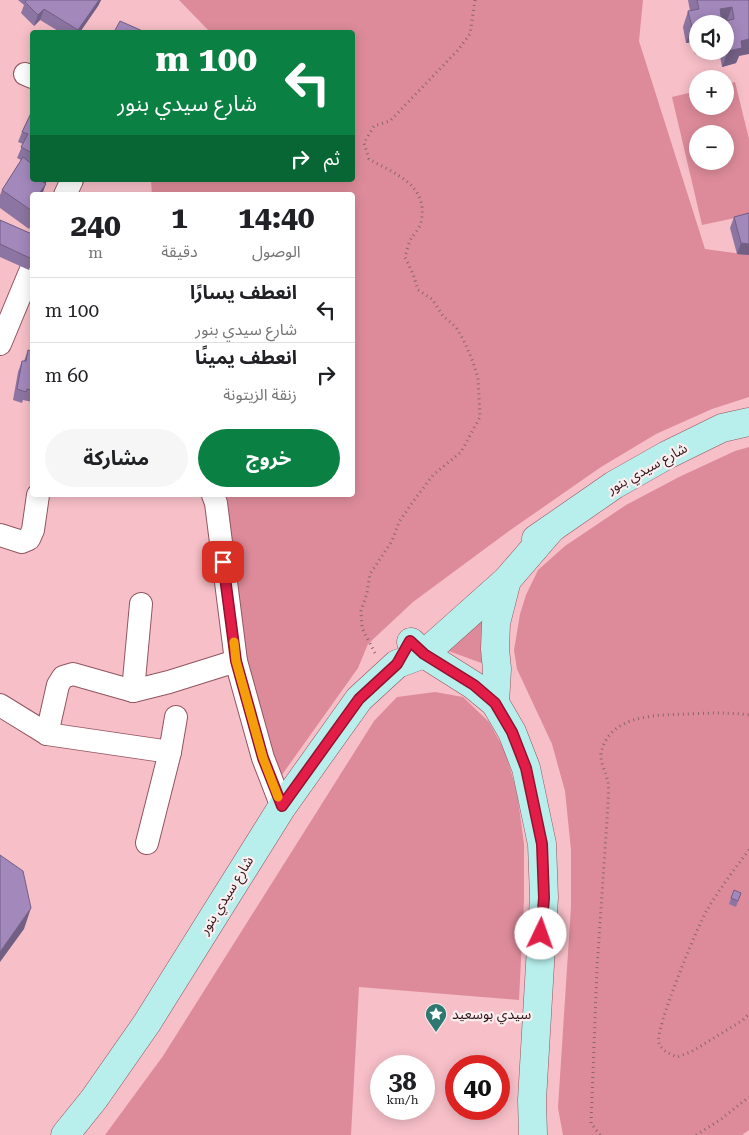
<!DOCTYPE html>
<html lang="ar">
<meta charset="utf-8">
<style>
body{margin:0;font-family:"Roboto Serif","Noto Sans Arabic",serif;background:#f6f6f6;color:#202124;direction:rtl;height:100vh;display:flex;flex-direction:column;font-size:19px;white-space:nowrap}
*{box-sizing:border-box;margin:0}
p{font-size:16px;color:#757577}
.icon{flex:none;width:28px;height:28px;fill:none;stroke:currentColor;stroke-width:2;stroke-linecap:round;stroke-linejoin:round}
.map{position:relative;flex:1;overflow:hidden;direction:ltr}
.side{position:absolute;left:30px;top:192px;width:325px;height:305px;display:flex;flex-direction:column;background:#fff;border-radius:5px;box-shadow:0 2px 12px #0003;direction:rtl}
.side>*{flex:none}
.top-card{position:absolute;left:30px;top:30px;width:325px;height:152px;border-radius:5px;box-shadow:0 2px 12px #0003;direction:rtl;background:#0b8043;color:#fff;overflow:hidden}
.tools{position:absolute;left:689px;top:15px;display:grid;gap:10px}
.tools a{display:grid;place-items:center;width:45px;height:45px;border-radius:50%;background:#fff;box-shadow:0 2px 12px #0003;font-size:25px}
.speed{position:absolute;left:370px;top:1055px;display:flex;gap:10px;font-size:25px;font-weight:700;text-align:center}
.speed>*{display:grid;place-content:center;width:65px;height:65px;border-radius:50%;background:#fff;box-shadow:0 2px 12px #0003;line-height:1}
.speed small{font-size:12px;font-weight:400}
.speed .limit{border:8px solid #d22;background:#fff;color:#111}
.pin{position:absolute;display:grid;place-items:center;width:42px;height:42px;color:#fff;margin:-21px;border-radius:10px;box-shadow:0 2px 8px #0006}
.me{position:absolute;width:55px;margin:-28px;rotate:3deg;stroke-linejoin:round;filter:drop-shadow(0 0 4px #0008)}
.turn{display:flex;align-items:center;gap:18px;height:105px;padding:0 15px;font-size:22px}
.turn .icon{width:65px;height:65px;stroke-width:2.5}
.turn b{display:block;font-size:35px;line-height:42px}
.then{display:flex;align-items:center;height:48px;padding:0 15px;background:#0003;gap:10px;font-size:19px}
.eta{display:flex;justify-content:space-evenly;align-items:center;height:85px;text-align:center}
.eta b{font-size:30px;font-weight:700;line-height:35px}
.cta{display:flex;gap:10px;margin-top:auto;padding:10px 15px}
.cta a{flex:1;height:58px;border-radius:30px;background:#0b8043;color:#fff;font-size:20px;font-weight:700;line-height:58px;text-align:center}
.cta a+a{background:#f6f6f6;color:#202124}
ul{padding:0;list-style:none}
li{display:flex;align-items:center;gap:15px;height:65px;padding:0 15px;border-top:1px solid #e0e0e0}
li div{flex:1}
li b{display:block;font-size:19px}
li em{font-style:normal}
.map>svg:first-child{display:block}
</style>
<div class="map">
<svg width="749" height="1135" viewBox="0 0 749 1135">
<rect width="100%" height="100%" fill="#f7bfc8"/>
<g fill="#dd8b9a" fill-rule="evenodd">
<path d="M179,0H643L639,41L705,249L749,255V397L712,409L656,434L601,467L509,531L413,602L368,644L358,668L279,779L243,659L227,495H352V195H152L151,180H352V32H210Z"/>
<path d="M735,82L749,139V215L702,225L672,97L697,91L698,106H725V85ZM698,134H725V161H698Z"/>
<path d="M749,447V1130L742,1135H563L558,1108L571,906V850L565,791L552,744L517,669L514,650L520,614L526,595L538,570L565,546L626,505L679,477L735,451Z"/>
<path d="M495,601L487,665L443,649Z"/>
<path d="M435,692L463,697L489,722L505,751L517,792L524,844V899L519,1000L359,987L351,1135H105L163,1056L374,721L397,697Z"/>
</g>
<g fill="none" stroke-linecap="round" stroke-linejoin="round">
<g stroke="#915560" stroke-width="24">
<g id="street">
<path d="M25,74L32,77"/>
<path d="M65,195L72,180"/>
<path d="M0,344L32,267"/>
<path d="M213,495L216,503L236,661L263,758L282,807"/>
<path d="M0,535L22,542L29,539L33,530L38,495"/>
<path d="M133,691L141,604"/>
<path d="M0,705L47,734L170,752"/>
<path d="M47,734L58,685L63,677L73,674L133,691L169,682L236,661"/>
<path d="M147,843L170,752L176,717"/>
</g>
</g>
<g stroke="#915560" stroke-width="29">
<g id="secondary">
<path d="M536,539L614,485L667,455L722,428L749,422"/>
<path d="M411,642L424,654L473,685L495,703L512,732L526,768L542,844L544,897L532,1100L533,1135"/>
<path d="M495,703L497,669L495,649L496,623L507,580"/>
<path d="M65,1135L94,1099L147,1023L282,807L359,699L397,664L424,654L507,580L551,529"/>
</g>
</g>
<g stroke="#8c656c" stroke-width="3" stroke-dasharray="1 4" stroke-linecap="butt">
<path d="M375,653L362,628L361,611L367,593L370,574L392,541L399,522L412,503L433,475L461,452L480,417L478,378L473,362L465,343L456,327L443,316L432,299L418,290L413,274L405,257C407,251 408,244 411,239C414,234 420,228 421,222C429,185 395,174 369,159L364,143L374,126L390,121L458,50L470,34L475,0"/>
<path d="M749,850C735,868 719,890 707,910C698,925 654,1031 659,1043C662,1051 670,1054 677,1057L691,1052L743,1020L749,1014"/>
<path d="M600,1135L591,1123L597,968L608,805C608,798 609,789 608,782C606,772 598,759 602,749C613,714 658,715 688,714C709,713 728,712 749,715"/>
<path d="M696,1135L720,1120L749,1097"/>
</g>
<use href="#street" stroke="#fff" stroke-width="22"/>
<use href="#secondary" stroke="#b8efec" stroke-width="28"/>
</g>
<g fill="#8c75a2">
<path d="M18,0H101L98,6L80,32H60L40,20L34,26L21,13L24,5Z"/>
<path d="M688,0H749L739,56L736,63L722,67L719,51H725V24H698V51L695,54L692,42L686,43L683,27L688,11H690Z"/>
<path d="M32,111V180H47L42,195H32V224L29,229L0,208V195L2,190L21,160L17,158L23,144L18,142L22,132Z"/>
<path d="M749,213V255L737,254L730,228L734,217Z"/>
<path d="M0,220L32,234V262L29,270L0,257Z"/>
<path d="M28,350L32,351V402L23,400L22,403L13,400L18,372L22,361H24Z"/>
<path d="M734,890L741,893L736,907L729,904Z"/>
</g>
<g fill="#725f84">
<path d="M99,0H101L98,6L80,32H77L78,30Z"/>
<path d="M732,7L726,23L722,24L720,9Z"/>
<path d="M44,9L40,20L34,26L38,15Z"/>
<path d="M698,26L692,42L686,43L692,27Z"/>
<path d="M749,39V54L739,56L736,63L722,67L728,51L741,41Z"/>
<path d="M698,46V51H710L695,54Z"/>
<path d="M44,180H47L42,195H38L43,182Z"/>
<path d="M741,243L749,244V255L737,254Z"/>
<path d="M31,908L24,929L0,962V952Z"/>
</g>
<g fill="#a388bc" stroke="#725f84" fill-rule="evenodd">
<path d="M26,0H99L78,30L44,9L38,15L25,2Z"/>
<path d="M697,0H749V39L741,41L742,48L728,51L725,38V24H698V26L692,27L688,11L699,9ZM732,7L734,19L722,22L720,9Z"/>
<path d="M120,21L145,32H114Z"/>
<path d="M32,111V153L21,147L28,134L22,132Z"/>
<path d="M23,157L32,164V180H44L43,182L46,184L38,195H32V211L2,190Z"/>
<path d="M749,213V244L741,243L734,217Z"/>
<path d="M0,220L32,234V259L0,244Z"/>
<path d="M28,350L32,351V390L27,389L26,392L17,389L22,361H26Z"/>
<path d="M0,855L23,871L31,908L0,952Z"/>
<path d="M734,890L741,893L738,901L731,898Z"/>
</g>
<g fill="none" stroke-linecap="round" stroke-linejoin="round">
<g stroke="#92132f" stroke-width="12">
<path id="route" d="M223,562L236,661L263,758L282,806L359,699L397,664L410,641L424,654L474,685L495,703L512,732L526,768L542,844L544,898L541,934"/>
</g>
<use href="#route" stroke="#e11d48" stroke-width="9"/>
<path stroke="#f59e0b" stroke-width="9" d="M234,642L236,661L263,758L278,797"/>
</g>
<defs>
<g id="sight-pin" transform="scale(1.125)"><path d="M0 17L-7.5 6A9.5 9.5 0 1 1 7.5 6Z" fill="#2f7872" stroke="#fcedef"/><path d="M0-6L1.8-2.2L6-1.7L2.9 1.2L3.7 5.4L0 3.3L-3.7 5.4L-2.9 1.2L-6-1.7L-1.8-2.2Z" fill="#fff"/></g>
</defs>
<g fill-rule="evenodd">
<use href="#sight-pin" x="436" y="1014"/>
</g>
<g text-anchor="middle" stroke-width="4.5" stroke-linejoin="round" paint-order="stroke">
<g font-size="14" fill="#2f161b" stroke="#fcedef">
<text transform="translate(647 468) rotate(-29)" y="5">شارع سيدي بنور</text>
<text transform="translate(226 895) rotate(-58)" y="5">شارع سيدي بنور</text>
</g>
<g font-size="14" fill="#2f161b" stroke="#fcedef" text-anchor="start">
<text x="452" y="1019">سيدي بوسعيد</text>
</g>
</g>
</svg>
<div class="tools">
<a><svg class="icon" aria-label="sound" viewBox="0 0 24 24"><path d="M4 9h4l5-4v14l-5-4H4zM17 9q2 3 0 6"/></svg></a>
<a>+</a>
<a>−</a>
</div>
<div class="speed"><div>38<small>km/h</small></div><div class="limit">40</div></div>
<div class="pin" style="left:223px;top:562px;background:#d93025"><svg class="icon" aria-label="arrive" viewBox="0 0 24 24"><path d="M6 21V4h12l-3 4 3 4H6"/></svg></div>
<svg class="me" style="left:541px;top:934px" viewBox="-20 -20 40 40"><circle r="19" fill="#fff"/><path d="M0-13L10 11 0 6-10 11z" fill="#e11d48"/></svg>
<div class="top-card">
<div class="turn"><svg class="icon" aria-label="left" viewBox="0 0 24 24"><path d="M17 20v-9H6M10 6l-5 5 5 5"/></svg><div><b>100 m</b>شارع سيدي بنور</div></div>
<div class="then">ثم<svg class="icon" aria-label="right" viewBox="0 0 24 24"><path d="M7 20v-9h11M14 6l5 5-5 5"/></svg></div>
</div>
<section class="side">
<div class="eta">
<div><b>14:40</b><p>الوصول</p></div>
<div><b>1</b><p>دقيقة</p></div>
<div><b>240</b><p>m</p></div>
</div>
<ul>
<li><svg class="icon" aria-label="left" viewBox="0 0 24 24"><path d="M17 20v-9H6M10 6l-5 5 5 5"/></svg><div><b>انعطف يسارًا</b><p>شارع سيدي بنور</p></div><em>100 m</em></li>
<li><svg class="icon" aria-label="right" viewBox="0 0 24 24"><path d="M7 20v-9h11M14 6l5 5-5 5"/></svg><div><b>انعطف يمينًا</b><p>زنقة الزيتونة</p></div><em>60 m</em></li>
</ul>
<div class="cta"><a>خروج</a><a>مشاركة</a></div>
</section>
</div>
